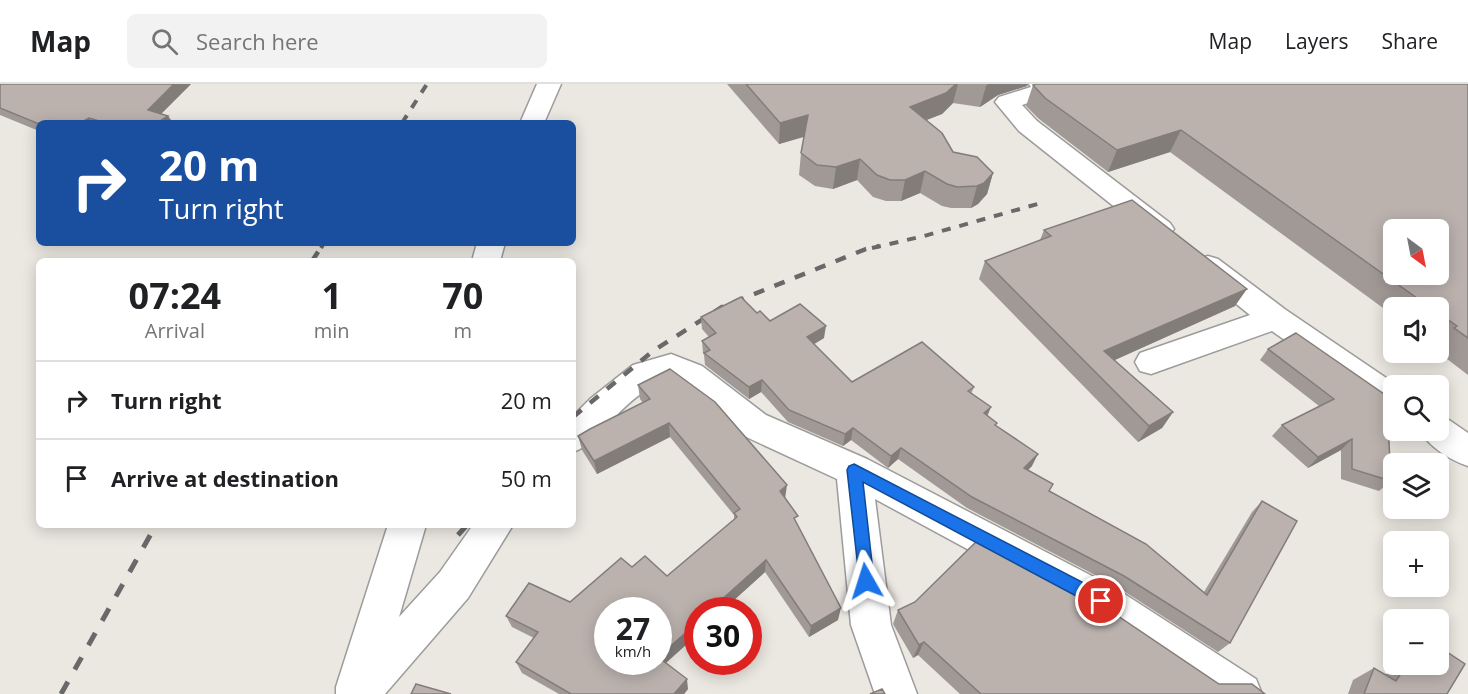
<!DOCTYPE html>
<meta charset="utf-8">
<style>
body{margin:0;font-family:"Open Sans",sans-serif;background:#f2f2f2;color:#202124;height:100vh;display:flex;flex-direction:column;font-size:22px;white-space:nowrap}
*{box-sizing:border-box;margin:0}
p{font-size:20px;color:#757577}
.icon{flex:none;width:33px;height:33px;fill:none;stroke:currentColor;stroke-width:2;stroke-linecap:round;stroke-linejoin:round}
.map{position:relative;flex:1;overflow:hidden}
.side{position:absolute;left:36px;top:174px;width:540px;height:270px;display:flex;flex-direction:column;background:#fff;border-radius:9px;box-shadow:0 3px 15px #0003}
.side>*{flex:none}
.top-card{position:absolute;left:36px;top:36px;width:540px;height:126px;border-radius:9px;box-shadow:0 3px 15px #0003;background:#1a4fa0;color:#fff;overflow:hidden}
.needle{width:39px;rotate:148deg}
.buttons{position:absolute;left:1383px;top:135px;display:grid;gap:12px}
.buttons a{display:grid;place-items:center;width:66px;height:66px;border-radius:9px;background:#fff;box-shadow:0 3px 15px #0003;font-size:30px}
.speed{position:absolute;left:594px;top:513px;display:flex;gap:12px;font-size:30px;font-weight:700;text-align:center}
.speed>*{display:grid;place-content:center;width:78px;height:78px;border-radius:50%;background:#fff;box-shadow:0 3px 15px #0003;line-height:1}
.speed small{font-size:15px;font-weight:400}
.speed .limit{border:9px solid #d22;background:#fff;color:#111}
.pin{position:absolute;display:grid;place-items:center;width:51px;height:51px;color:#fff;margin:-26px;border:3px solid #fff;border-radius:50%;box-shadow:0 2px 6px #0007}
.me{position:absolute;width:66px;margin:-33px;rotate:354deg;stroke-linejoin:round;filter:drop-shadow(0 0 4px #0008)}
.turn{display:flex;align-items:center;gap:21px;height:126px;padding:0 24px;font-size:27px}
.turn .icon{width:78px;height:78px;stroke-width:2.5}
.turn b{display:block;font-size:42px;line-height:51px}
.eta{display:flex;justify-content:space-evenly;align-items:center;height:102px;text-align:center}
.eta b{font-size:36px;font-weight:700;line-height:42px}
ul{padding:0;list-style:none}
li{display:flex;align-items:center;gap:18px;height:78px;padding:0 24px;border-top:2px solid #e0e0e0}
li div{flex:1}
li b{display:block;font-size:22px}
li em{font-style:normal}
header{display:flex;align-items:center;gap:36px;box-sizing:border-box;height:84px;padding:0 30px;background:#fff;border-bottom:2px solid #e0e0e0}
header strong{font-size:28px}
nav{display:flex;gap:33px;margin-inline-start:auto;font-size:21px}
.search{width:420px;height:54px;background:#f2f2f2;display:flex;align-items:center;gap:15px;box-sizing:border-box;padding:0 21px;border-radius:9px;color:#757577;font-size:22px}
.map>svg:first-child{display:block}
</style>
<header>
<strong>Map</strong>
<div class="search"><svg class="icon" aria-label="search" viewBox="0 0 24 24"><circle cx="10" cy="10" r="6"/><path d="M15 15l6 6"/></svg>Search here</div>
<nav><a>Map</a><a>Layers</a><a>Share</a></nav>
</header>
<div class="map">
<svg width="1468" height="610" viewBox="0 0 1468 610">
<rect width="100%" height="100%" fill="#ebe7e1"/>
<g fill="none" stroke-linecap="round" stroke-linejoin="round">
<g stroke="#9c9c9c" stroke-width="3">
<g id="minor">
<path d="M537,0H561L544,39H520Z"/>
<path d="M1029,0H1055L1059,5L1055,10L1022,21L1037,37L1170,139L1174,145L1170,151L1160,154L1150,151L1019,47L995,18L999,13L1031,3Z"/>
<path d="M477,159H505L500,177H472Z"/>
<path d="M1208,172L1218,175L1286,226L1398,302H1394V329L1382,325L1272,247L1151,290L1140,287L1135,278L1140,269L1250,231L1198,189L1194,182L1198,175Z"/>
<path d="M671,270L702,282L766,331L867,375L1115,504L1256,595L1262,610H1204L1087,530L875,415L891,541L917,610H875L851,541L837,395L742,351L678,300L669,295C648,301 627,320 612,336C599,348 590,362 573,368V332L590,315L633,281Z"/>
<path d="M1438,333L1449,336L1468,349V382C1450,376 1429,363 1420,346H1438Z"/>
<path d="M388,441H426L399,533L440,488L473,441H513L468,514L385,610H336V603Z"/>
</g>
</g>
<use href="#minor" fill="#fff" fill-rule="evenodd"/>
<g stroke="#696969" stroke-width="4" stroke-dasharray="9 9" stroke-linecap="butt">
<path d="M402,39L427,0"/>
<path d="M321,164L324,159"/>
<path d="M872,164L924,152L1041,119"/>
</g>
<g stroke="#696969" stroke-width="4.5" stroke-dasharray="11 11" stroke-linecap="butt">
<path d="M312,177L322,162"/>
<path d="M573,333L653,267L722,223L866,165L879,162"/>
</g>
<g stroke="#696969" stroke-width="5" stroke-dasharray="14 14" stroke-linecap="butt">
<path d="M458,451L467,441"/>
<path d="M61,610L156,441"/>
</g>
</g>
<g fill="#a19996">
<path d="M0,0H191L161,30L168,32L173,39H39V47L0,31Z"/>
<path d="M727,0H1028L1027,2L998,11L980,23L953,19L942,30L926,36L953,68L993,89L987,110L978,120L971,124H951L942,122L920,109L901,117H886L873,113L857,96L833,105L815,102L799,91L801,69L804,53L779,60Z"/>
<path d="M1468,0V291L1438,268V224H1394V232L1170,68L1108,88L1039,35L1026,22L1033,1Z"/>
<path d="M1044,146L1235,222L1114,276L1173,328L1162,344L1138,358L979,195L985,177L1040,156Z"/>
<path d="M757,229L770,237L824,254L814,260L852,298L974,303L971,310L987,332L1032,382L1028,386L1050,407L1204,508L1252,428L1262,417L1230,559L1218,568L1116,502L967,424L898,375L888,384L851,356L843,362L788,338L761,308L749,315L705,281L704,271L703,269L702,257L709,253L702,245L701,233Z"/>
<path d="M1268,265L1389,344L1391,397L1379,407L1341,395V366L1308,384L1272,352L1282,341L1319,322L1260,276Z"/>
<path d="M638,301L785,415L838,536L809,553L765,488L723,526H698V550L666,579L688,605L684,610H559L522,589L516,578L534,554L512,543L506,532L570,518L632,483L667,492L734,436V431L670,353L597,390L582,366L578,352L643,319L640,315Z"/>
<path d="M898,526L1219,600L1265,610H960L918,571L913,574L893,540Z"/>
<path d="M1394,580H1438L1447,610H1348L1353,596L1374,584L1386,591Z"/>
</g>
<g fill="#837d7a">
<path d="M174,0H191L154,37L148,26Z"/>
<path d="M956,0H958L953,19L942,30L906,44L910,23Z"/>
<path d="M988,0H1028L1027,2L998,11L980,23L986,2Z"/>
<path d="M808,31L806,52L779,60L780,39Z"/>
<path d="M168,32L173,39H157Z"/>
<path d="M89,34L93,39H80Z"/>
<path d="M1181,46L1170,68L1108,88L1117,66Z"/>
<path d="M860,75L857,96L833,105L836,83Z"/>
<path d="M925,87L920,109L901,117L905,96Z"/>
<path d="M993,89L987,110L978,120L971,124L977,102Z"/>
<path d="M1247,205L1235,222L1095,285L1104,267Z"/>
<path d="M826,242L824,254L806,265L807,253Z"/>
<path d="M762,296L761,308L749,315V303Z"/>
<path d="M991,323L986,335L984,329Z"/>
<path d="M1173,328L1162,344L1138,358L1149,342Z"/>
<path d="M1394,337V341L1377,351L1388,340Z"/>
<path d="M669,339L670,353L597,390L594,377Z"/>
<path d="M853,344L851,356L843,362L845,350Z"/>
<path d="M1352,355L1341,366L1308,384L1318,373Z"/>
<path d="M901,364L898,375L888,384L891,372Z"/>
<path d="M1038,370L1032,382L1018,396L1024,384Z"/>
<path d="M787,401L785,415L780,407Z"/>
<path d="M766,476L765,488L723,526H710Z"/>
<path d="M841,524L838,536L809,553L811,542Z"/>
<path d="M698,538V550L660,584L658,573Z"/>
<path d="M924,558L918,571L913,574L919,561Z"/>
<path d="M687,595L688,605L684,610H674Z"/>
</g>
<g fill="#bbb2ae" stroke="#837d7a" stroke-width="1.5" fill-rule="evenodd">
<path d="M0,0H174L148,26L168,32L157,39H106L89,34L80,39H39V40L0,24Z"/>
<path d="M746,0H956L946,9L910,23L942,49L953,68L977,73L993,89L984,99L977,102L957,103L947,100L925,87L905,96H890L877,91L860,75L836,83L817,81L801,69L808,31L780,39Z"/>
<path d="M1036,0H1468V254L1454,244L1457,242L1438,229V224H1431L1181,46L1117,66L1045,14L1033,1ZM1394,146H1438V190H1394Z"/>
<path d="M1132,116L1247,205L1104,267L1173,328L1149,342L985,177L1051,152L1044,146Z"/>
<path d="M741,213L757,229L760,227L770,237L800,220L826,242L807,253L852,298L922,258L974,303L968,307L991,323L984,329L997,339L995,341L1038,370L1024,384L1053,400L1049,407L1146,460L1207,511L1262,417L1297,437L1230,559L1124,492L972,413L901,364L891,372L853,344L845,350L789,326L762,296L749,303L704,269L710,266L702,257L716,249L701,233Z"/>
<path d="M1296,249L1394,317V337L1388,340L1391,397L1352,385V355L1318,373L1282,341L1334,315L1268,265Z"/>
<path d="M670,285L715,318L787,401L780,407L798,432L794,434L841,524L811,542L766,476L710,526H698V538L658,573V526H608V578H658V573L687,595L674,610H571L516,578L538,548L506,532L529,499L570,518L621,474L632,483L645,472L667,492L737,433L734,429L740,425L669,339L594,377L578,352L590,345L650,315L638,301Z"/>
<path d="M979,455L1097,518L1219,600H1252L1265,610H981L924,558L919,561L898,526L915,518Z"/>
<path d="M1438,562L1465,580L1447,610H1364L1374,584L1396,597L1407,580H1438Z"/>
<path d="M416,600L451,610H411Z"/>
<path d="M882,605L885,610H870Z"/>
</g>
<path fill="#1a73e8" stroke="#114b97" stroke-width="1.5" d="M854,380L1107,511L1109,517L1107,522L1101,525L1095,522L863,398L874,497L872,502L866,505L860,502L847,386L849,382Z"/>
</svg>
<div class="buttons">
<a><svg class="needle" viewBox="-14 -14 28 28"><path d="M0-13l5 13h-10z" fill="#e53935"/><path d="M0 13l5-13h-10z" fill="#757577"/></svg></a>
<a><svg class="icon" aria-label="sound" viewBox="0 0 24 24"><path d="M4 9h4l5-4v14l-5-4H4zM17 9q2 3 0 6"/></svg></a>
<a><svg class="icon" aria-label="search" viewBox="0 0 24 24"><circle cx="10" cy="10" r="6"/><path d="M15 15l6 6"/></svg></a>
<a><svg class="icon" aria-label="layers" viewBox="0 0 24 24"><path d="M12 4l9 5-9 5-9-5zM3 14l9 5 9-5"/></svg></a>
<a>+</a>
<a>−</a>
</div>
<div class="speed"><div>27<small>km/h</small></div><div class="limit">30</div></div>
<div class="pin" style="left:1101px;top:517px;background:#d93025"><svg class="icon" aria-label="arrive" viewBox="0 0 24 24"><path d="M6 21V4h12l-3 4 3 4H6"/></svg></div>
<svg class="me" style="left:866px;top:497px" viewBox="-20 -20 40 40"><path d="M0-17L14 15 0 8-14 15z" fill="#1a73e8" stroke="#fff" stroke-width="4"/></svg>
<div class="top-card">
<div class="turn"><svg class="icon" aria-label="right" viewBox="0 0 24 24"><path d="M7 20v-9h11M14 6l5 5-5 5"/></svg><div><b>20 m</b>Turn right</div></div>
</div>
<section class="side">
<div class="eta">
<div><b>07:24</b><p>Arrival</p></div>
<div><b>1</b><p>min</p></div>
<div><b>70</b><p>m</p></div>
</div>
<ul>
<li><svg class="icon" aria-label="right" viewBox="0 0 24 24"><path d="M7 20v-9h11M14 6l5 5-5 5"/></svg><div><b>Turn right</b></div><em>20 m</em></li>
<li><svg class="icon" aria-label="arrive" viewBox="0 0 24 24"><path d="M6 21V4h12l-3 4 3 4H6"/></svg><div><b>Arrive at destination</b></div><em>50 m</em></li>
</ul>
</section>
</div>
